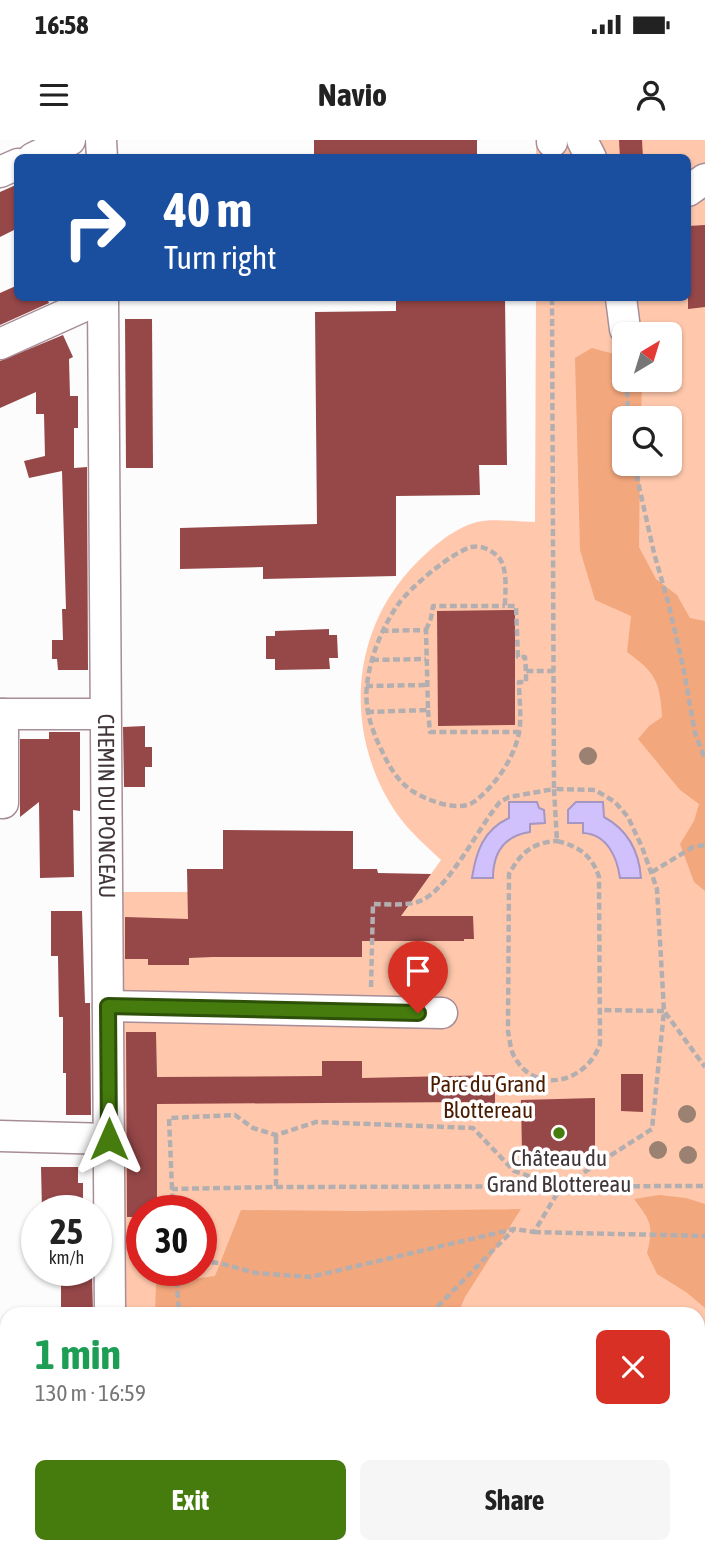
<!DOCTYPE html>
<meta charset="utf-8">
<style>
body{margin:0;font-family:"Asap Condensed",sans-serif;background:#f6f6f6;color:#222;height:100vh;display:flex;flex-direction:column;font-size:26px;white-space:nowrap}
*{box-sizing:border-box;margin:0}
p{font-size:23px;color:#767676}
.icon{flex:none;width:38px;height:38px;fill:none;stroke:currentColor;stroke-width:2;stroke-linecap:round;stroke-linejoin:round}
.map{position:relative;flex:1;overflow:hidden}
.side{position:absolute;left:0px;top:1167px;width:705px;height:247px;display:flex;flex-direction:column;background:#fff;border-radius:21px 21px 0 0;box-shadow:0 2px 5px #0004}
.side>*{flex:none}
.top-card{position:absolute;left:14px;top:14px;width:677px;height:147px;border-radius:10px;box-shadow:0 2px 5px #0004;background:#1a4fa0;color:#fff;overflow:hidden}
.needle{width:46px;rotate:38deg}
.fabs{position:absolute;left:612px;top:182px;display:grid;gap:14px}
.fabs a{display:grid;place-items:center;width:70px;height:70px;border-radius:10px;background:#fff;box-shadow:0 2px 5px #0004;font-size:35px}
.speed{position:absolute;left:21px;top:1055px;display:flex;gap:14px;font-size:35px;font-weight:700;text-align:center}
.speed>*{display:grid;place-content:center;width:91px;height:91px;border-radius:50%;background:#fff;box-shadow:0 2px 5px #0004;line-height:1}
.speed small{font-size:18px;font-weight:400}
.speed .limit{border:10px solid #d22;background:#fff;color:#111}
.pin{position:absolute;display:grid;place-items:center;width:60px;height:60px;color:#fff;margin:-72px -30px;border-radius:50% 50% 50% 0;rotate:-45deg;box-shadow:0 0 7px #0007}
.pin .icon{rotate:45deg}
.me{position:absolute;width:77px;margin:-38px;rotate:0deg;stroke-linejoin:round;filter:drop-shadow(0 0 5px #0008)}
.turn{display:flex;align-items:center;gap:24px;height:147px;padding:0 35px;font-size:32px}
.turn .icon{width:91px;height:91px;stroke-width:2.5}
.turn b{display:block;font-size:49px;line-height:60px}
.round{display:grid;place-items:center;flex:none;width:74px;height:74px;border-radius:10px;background:#f6f6f6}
.summary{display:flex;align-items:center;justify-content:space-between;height:119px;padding:0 35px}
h1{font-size:42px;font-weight:700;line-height:52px;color:#1e9e55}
.primary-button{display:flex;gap:14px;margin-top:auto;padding:14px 35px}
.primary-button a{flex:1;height:80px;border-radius:10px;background:#467c0e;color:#fff;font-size:28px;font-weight:700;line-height:80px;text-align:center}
.primary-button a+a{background:#f6f6f6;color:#222}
.status{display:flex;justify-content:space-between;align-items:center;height:49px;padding:0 35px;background:#fff;direction:ltr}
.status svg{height:19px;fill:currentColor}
header{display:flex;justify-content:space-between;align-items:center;height:91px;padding:0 35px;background:#fff;font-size:32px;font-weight:700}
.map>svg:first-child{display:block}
</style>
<div class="status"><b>16:58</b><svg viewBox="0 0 49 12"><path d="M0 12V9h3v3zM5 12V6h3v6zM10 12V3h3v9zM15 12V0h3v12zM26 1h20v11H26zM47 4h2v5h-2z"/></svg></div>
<header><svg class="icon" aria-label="menu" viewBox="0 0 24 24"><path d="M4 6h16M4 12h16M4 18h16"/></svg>Navio<svg class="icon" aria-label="person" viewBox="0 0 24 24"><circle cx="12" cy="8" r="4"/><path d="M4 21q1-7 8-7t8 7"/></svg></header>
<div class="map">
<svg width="705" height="1413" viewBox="0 0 705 1413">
<rect width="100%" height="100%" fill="#fcfcfc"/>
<path fill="#ffc8ac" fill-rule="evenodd" d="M536,0H705V1413H125V1407H698V1174H124L123,752H418L441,720C426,706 409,691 397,674C346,600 348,500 408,432C426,412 451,389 477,382C492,378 519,382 535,382L536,158H688V18L536,17ZM625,194H670V240H625ZM625,278H670V324H625ZM142,1071H201V1130H142Z"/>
<g fill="#f3a77d">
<path d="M592,208L625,217V240H642L641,278H625V324H640L639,407L656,439L677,455L690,478L705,481V751L694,742L680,704L694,681L699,664L680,650L638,599L649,586L662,577C660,542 656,533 627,512L631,476L595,460L580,410L575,218Z"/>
<path d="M659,1055L686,1058L705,1064V1168L686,1152L657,1134L647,1113C654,1085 651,1082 634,1059Z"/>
<path d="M521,1069L465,1157L458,1174H155L156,1144L215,1136L241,1070L360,1071Z"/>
</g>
<g fill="#d0c0fc" stroke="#a596c2" stroke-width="2">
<path d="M509,662H537L539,668L544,670L545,683L530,684V692C503,696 493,713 493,738H472C476,712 483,690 509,678Z"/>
<path d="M576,662H603L604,677C628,690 639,711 641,738H620C617,717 607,694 583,693V683H568V670Z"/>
</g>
<g fill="#964748">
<rect x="314" y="0" width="163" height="18"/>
<path d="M619,0H642L643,18H620Z"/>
<path d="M18,44V88L0,97V52Z"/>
<path d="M705,85V167L688,169V86Z"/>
<path d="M18,145V158H47L49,163L0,185V153Z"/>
<path d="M396,158H505L507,325H479L480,355L396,356V436L263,439V427L180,429V388L317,384L315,172L396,171Z"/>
<path d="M125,179H152L153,328H126Z"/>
<path d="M63,195L73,217L69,219L70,256H78V288H74V328L87,327L88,530H58L57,519H52V500H63L62,469H66L62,331L29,338L24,321L45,316L44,274H36V252L0,268V221Z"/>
<path d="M515,470V585L438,586L437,471Z"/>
<path d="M329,489V495H337L338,518H329L330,529L275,530V519H266V496H275V491Z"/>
<path d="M145,586V607H152V627H145V647H124L123,587Z"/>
<path d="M49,592H80V671L73,670L74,737L40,738L39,662L20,677V599H49Z"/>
<path d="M223,690L353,691V729H377L378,733L431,734L401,776H473L474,799H464V801H362V817H213L189,818V825H148V819H125V777L188,779L187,729H223Z"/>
<path d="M51,771H82L85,863H90L91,975H66V933H63V877H59L58,816H51Z"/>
<path d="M126,892H156L157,937L322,936V921H362V938L495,935V971L473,972V962L157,964V1071H142V1077H127Z"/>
<path d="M621,934H643V972L621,971Z"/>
<path d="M595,958V1013H522L521,960Z"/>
<path d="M41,1027H78V1043H83V1071H42Z"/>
<path d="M74,1130H92L93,1174H61V1140H74Z"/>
</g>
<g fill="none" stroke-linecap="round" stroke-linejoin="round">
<g stroke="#a78d97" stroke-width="33">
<g id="minor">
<path d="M101,0L102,18"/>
<path d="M552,0V2"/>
<path d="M582,0L591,18"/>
<path d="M33,18L70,0"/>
<path d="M0,32L18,24"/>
<path d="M688,51L705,39"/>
<path id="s1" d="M103,158L110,1174"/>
<path d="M621,158L625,189"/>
<path d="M0,204L102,158"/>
<path d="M0,574H105"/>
<path d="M3,663V574"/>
<path d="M108,866L442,873"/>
<path d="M0,996L109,999"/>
<path d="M111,1407V1413"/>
</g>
</g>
<g stroke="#b3afb1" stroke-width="4.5" stroke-dasharray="7 3.5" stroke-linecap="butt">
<path d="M552,158L554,649L595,650L615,662L628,677L642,707L657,749L664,871L705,927"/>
<path d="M627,240L628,278"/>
<path d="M634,324L654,413L668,462L683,526L695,593L705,619"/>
<path d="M426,490L431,478L433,466H505"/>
<path d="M372,520L426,519"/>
<path d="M526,531L525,517H518L516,466H505C505,452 508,432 500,419C494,411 482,405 472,407C453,411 408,449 397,466C382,488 370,517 367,545C364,568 372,591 382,611C390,628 398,642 414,652C429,661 460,673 475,661C497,644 518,613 520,585C521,571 519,556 519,542H526V531H554"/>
<path d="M366,546L427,545"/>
<path d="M428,570L430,592H519"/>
<path d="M367,572L428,570L426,490L382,491"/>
<path d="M557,701C578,706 592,715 599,737L600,904C586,944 533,956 513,914C510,908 510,899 508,892L509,734C520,714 532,702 557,701Z"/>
<path d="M652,732L693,707L705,705"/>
<path d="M371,847L373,764C387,764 404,766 417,762C447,754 478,687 500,662L509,657L554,649L557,701"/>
<path d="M276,1046V995"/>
<path d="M172,1049L169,978L235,975L253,988L276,995L316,982L473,988L514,1031L557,1046"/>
<path d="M173,1071L172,1049L276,1047L705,1046"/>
<path d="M534,1092L705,1096"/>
<path d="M201,1121L219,1123L256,1133L310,1137L514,1089L534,1092L561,1047L652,989L664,871L600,870"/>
<path d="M176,1130L179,1174"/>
<path d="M430,1174L513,1090"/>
<path d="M0,1257H7"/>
<path d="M210,1407L215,1413"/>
</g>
<use href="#minor" stroke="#fff" stroke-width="30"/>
</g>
<g fill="#9a8171">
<circle cx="588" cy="616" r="9"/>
<circle cx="687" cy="974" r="9"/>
<circle cx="658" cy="1010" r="9"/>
<circle cx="688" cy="1015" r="9"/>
</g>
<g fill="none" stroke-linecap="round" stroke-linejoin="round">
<g stroke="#2e5109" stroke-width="18">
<path id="route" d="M109,999L108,866L418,873"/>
</g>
<use href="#route" stroke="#467c0e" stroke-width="12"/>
</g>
<circle fill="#467c0e" stroke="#fff" stroke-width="2.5" cx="559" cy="993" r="7"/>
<g text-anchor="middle" stroke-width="7" stroke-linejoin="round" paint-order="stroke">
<g font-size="23" fill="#403539" stroke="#fff">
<text dy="8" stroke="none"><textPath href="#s1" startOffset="508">CHEMIN DU PONCEAU</textPath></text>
</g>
<g font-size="23" fill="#4a1c00" stroke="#fff">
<text x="488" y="952">Parc du Grand<tspan x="488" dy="26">Blottereau</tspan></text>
</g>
<g font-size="23" fill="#403539" stroke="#fff">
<text x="559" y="1026">Château du<tspan x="559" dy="26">Grand Blottereau</tspan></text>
</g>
</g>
</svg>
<div class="fabs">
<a><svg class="needle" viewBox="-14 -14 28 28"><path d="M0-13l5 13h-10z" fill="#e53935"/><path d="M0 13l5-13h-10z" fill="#767676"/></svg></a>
<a><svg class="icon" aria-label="search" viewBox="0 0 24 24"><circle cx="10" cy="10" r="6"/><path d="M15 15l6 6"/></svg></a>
</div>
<div class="speed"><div>25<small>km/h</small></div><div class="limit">30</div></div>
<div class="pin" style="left:418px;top:873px;background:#d93025"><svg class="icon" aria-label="arrive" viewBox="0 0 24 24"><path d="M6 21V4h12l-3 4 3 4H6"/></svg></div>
<svg class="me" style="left:109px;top:999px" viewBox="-20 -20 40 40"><path d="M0-17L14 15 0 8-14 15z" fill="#467c0e" stroke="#fff" stroke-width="4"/></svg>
<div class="top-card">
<div class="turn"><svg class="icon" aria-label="right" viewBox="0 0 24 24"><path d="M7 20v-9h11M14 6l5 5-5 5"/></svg><div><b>40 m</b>Turn right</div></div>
</div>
<section class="side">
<div class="summary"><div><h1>1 min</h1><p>130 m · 16:59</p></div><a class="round" style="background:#d93025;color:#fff"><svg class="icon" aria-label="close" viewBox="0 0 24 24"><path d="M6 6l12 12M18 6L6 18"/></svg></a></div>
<div class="primary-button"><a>Exit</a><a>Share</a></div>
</section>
</div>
